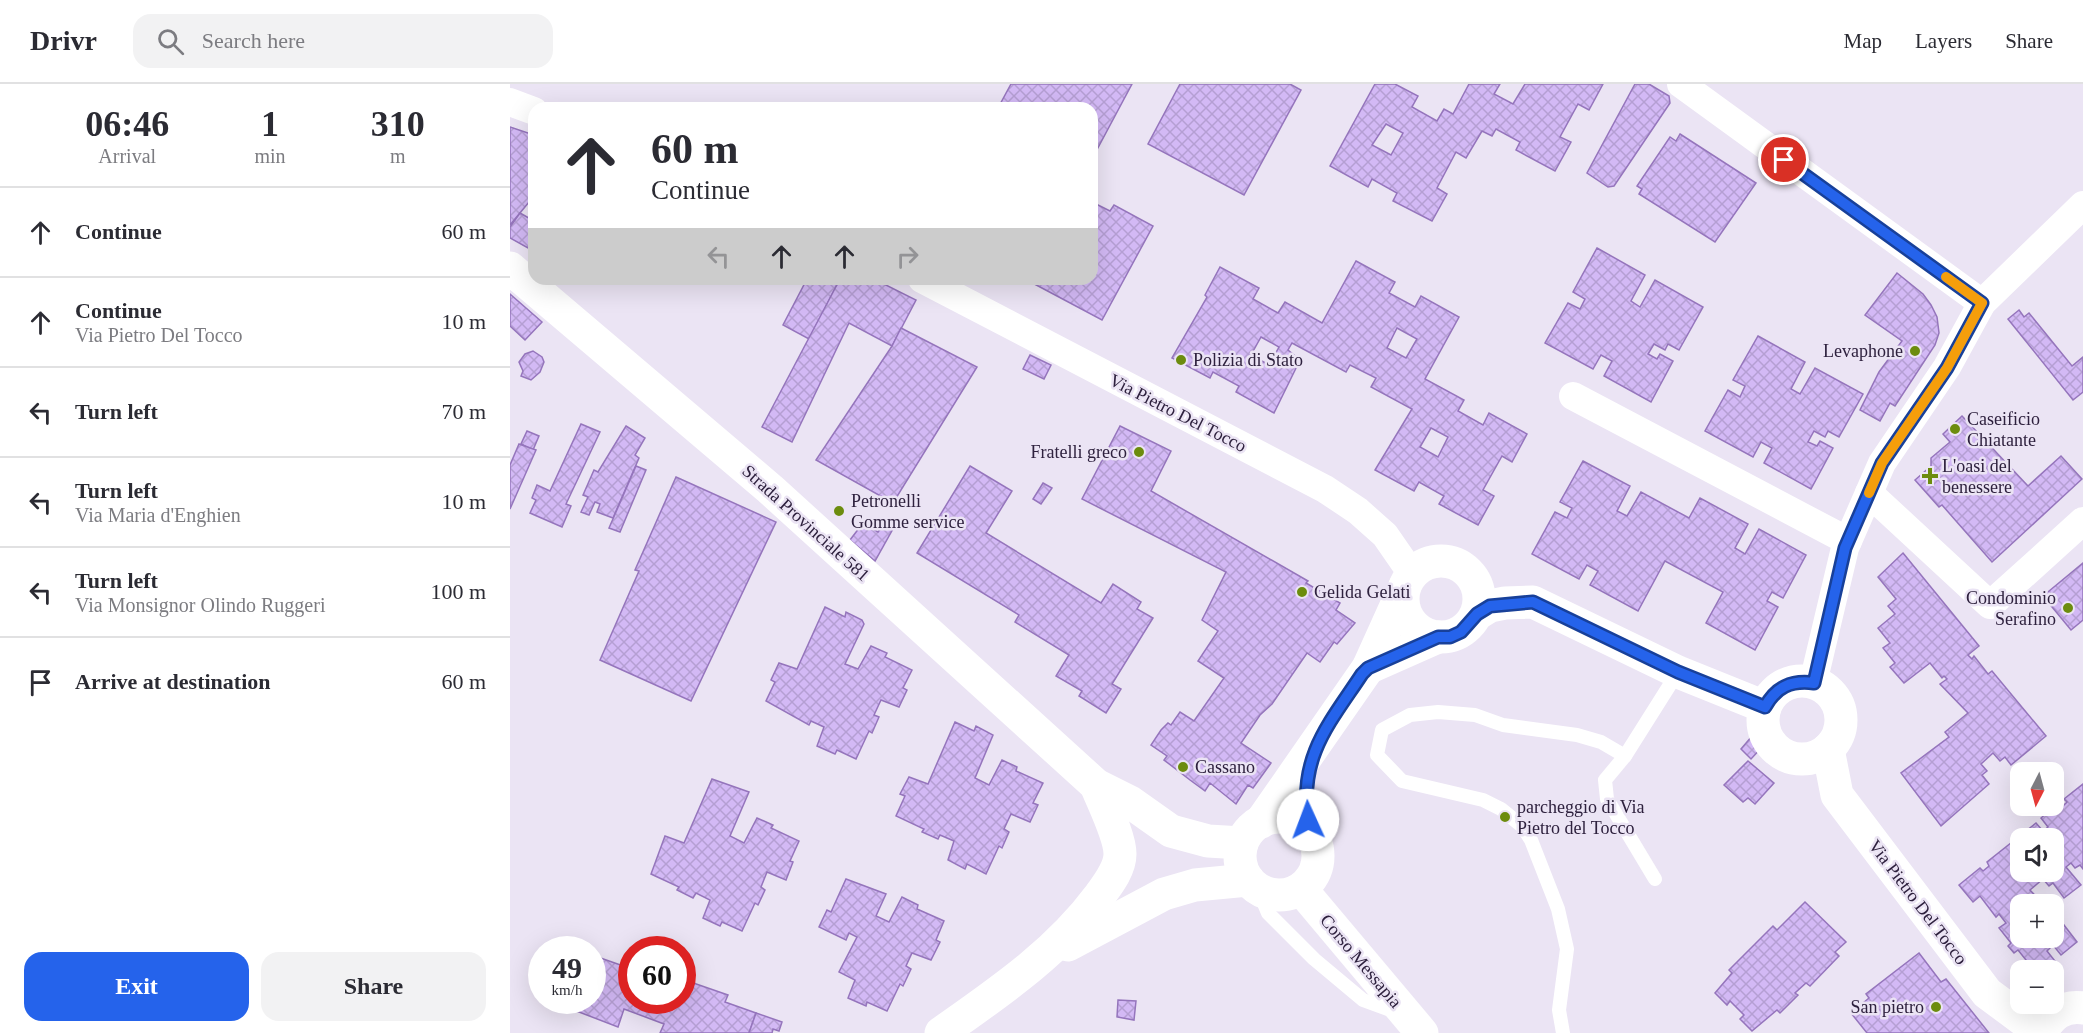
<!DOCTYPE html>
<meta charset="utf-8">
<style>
body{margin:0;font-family:"Times New Roman",serif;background:#f2f2f3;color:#2b2b33;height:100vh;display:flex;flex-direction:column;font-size:22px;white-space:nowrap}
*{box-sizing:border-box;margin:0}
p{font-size:20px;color:#7c7c81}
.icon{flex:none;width:33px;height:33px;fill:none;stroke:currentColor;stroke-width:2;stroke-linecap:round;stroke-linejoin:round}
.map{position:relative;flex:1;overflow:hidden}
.sheet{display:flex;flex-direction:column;background:#fff;width:510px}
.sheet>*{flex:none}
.banner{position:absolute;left:18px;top:18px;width:570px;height:183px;border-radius:18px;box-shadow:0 6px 24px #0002;background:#fff;color:#2b2b33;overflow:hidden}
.needle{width:39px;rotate:186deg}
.fabs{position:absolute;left:1500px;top:678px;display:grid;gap:12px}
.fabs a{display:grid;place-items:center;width:54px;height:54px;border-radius:12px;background:#fff;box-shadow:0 6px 24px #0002;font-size:30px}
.speed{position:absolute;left:18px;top:852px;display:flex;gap:12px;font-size:30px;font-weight:700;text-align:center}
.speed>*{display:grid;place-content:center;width:78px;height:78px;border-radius:50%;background:#fff;box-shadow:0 6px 24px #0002;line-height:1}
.speed small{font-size:15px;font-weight:400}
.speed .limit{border:9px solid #d22;background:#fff;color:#111}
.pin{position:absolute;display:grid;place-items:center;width:51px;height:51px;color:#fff;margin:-26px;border:3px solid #fff;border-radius:50%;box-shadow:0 2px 6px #0007}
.me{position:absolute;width:66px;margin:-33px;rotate:358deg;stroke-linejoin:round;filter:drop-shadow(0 0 4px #0008)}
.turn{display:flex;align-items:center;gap:21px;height:126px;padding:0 24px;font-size:27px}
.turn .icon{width:78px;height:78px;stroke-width:2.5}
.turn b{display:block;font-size:42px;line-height:51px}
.lanes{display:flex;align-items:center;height:57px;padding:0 24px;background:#0003;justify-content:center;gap:30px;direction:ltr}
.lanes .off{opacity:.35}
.eta{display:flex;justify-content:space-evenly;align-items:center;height:102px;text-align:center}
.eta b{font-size:36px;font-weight:700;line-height:42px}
.button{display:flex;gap:12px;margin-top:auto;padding:12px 24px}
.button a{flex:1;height:69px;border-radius:18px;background:#2563eb;color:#fff;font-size:24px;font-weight:700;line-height:69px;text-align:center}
.button a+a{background:#f2f2f3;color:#2b2b33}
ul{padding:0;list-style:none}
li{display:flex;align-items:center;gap:18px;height:90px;padding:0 24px;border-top:2px solid #e1e1e2}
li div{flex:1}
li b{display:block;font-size:22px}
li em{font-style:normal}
header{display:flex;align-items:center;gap:36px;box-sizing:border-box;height:84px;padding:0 30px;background:#fff;border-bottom:2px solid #e1e1e2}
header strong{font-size:28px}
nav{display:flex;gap:33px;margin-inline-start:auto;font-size:21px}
.search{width:420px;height:54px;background:#f2f2f3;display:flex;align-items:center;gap:15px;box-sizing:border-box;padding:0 21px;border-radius:18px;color:#7c7c81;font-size:22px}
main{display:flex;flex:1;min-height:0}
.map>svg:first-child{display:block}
</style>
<header>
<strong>Drivr</strong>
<div class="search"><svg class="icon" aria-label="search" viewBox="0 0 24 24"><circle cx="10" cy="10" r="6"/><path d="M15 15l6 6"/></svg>Search here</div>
<nav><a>Map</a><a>Layers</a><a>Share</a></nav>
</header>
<main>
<section class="sheet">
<div class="eta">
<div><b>06:46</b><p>Arrival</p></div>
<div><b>1</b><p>min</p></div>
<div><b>310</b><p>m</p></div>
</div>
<ul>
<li><svg class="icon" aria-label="ahead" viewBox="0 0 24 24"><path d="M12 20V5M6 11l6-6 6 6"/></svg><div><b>Continue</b></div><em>60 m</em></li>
<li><svg class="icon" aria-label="ahead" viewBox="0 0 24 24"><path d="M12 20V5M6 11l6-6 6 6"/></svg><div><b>Continue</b><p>Via Pietro Del Tocco</p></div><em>10 m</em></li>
<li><svg class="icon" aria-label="left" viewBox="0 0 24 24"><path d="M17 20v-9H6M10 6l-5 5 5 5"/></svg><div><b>Turn left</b></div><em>70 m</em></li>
<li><svg class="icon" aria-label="left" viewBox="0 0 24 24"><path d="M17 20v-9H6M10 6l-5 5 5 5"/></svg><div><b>Turn left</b><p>Via Maria d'Enghien</p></div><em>10 m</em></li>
<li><svg class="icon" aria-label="left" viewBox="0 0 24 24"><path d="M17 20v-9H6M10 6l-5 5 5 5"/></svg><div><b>Turn left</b><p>Via Monsignor Olindo Ruggeri</p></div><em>100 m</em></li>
<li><svg class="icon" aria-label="arrive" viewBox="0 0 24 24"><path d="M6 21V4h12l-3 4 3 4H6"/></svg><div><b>Arrive at destination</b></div><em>60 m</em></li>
</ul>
<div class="button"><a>Exit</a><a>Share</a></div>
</section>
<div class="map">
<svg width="1573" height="949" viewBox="0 0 1573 949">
<defs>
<pattern id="building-cross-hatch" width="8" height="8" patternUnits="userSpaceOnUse" patternTransform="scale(1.5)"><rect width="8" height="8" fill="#d3b9f5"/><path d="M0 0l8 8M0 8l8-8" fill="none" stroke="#b59fd3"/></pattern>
</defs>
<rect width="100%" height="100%" fill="#ebe4f4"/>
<g fill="url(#building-cross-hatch)" stroke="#9575bc" stroke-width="1.5" fill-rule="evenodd">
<path d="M501,0H622L582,75V24H488Z"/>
<path d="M670,0H780L791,6L734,111L638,60Z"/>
<path d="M865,0H885L908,12L902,23L927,37L934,25L943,30L959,0H990L984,10L1003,20L1015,0H1093L1079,26L1068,20L1050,53L1061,58L1045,87L1006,66L1010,58L986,45L982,52L972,47L956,74L946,68L927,104L937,110L922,137L883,117L887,109L862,95L858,103L820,82ZM876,40L893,49L881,71L862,61Z"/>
<path d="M1125,0H1139L1159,12L1160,19L1104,102L1098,103L1077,89Z"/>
<path d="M0,43L24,51V112L0,141Z"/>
<path d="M1170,50L1246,99L1205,158L1129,110L1132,105L1127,102L1160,53L1166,57Z"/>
<path d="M582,118L600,127L604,121L643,142L592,236L515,195H582Z"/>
<path d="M10,129L24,137V152L18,164L0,154V143Z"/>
<path d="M1087,164L1135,191L1121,217L1130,223L1145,196L1193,223L1169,266L1158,260L1155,266L1144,260L1138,270L1147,275L1150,270L1163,277L1141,318L1094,292L1102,277L1091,271L1083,285L1035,259L1058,219L1070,225L1075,215L1063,208Z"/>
<path d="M846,177L885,198L879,209L905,223L911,212L949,233L915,295L954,316L948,327L973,341L979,329L1017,350L1002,378L992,372L973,406L984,412L968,441L929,420L934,412L909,398L904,407L865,386L902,325L861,303L866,294L840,281L836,288L782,259L778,266L790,276L764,329L726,308L729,302L703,288L700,294L662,274L697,213L695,211L710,183L749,204L743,215L768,229L775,218L812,239ZM887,244L907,255L896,274L877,264ZM751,253L769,263L759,281L741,271ZM921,344L938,353L928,373L910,363Z"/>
<path d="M1387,189L1413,210L1421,221L1427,233L1429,249L1425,261L1385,322L1380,319L1370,337L1350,326L1369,288L1392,257L1355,231Z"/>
<path d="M297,195H330L299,255L273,241Z"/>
<path d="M330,195H364L406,216L382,262L339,239L282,358L252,343Z"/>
<path d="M0,210L32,238L15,256L0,242Z"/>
<path d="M1509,226L1514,233L1519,229L1562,282L1573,273V308L1563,316L1498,235Z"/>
<path d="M391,244L467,283L383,419L306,376L382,262Z"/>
<path d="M1248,252L1295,278L1281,305L1290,310L1305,284L1353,310L1329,353L1318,347L1315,353L1304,347L1298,358L1307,362L1310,357L1323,364L1301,405L1254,379L1262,364L1251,358L1243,373L1195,347L1218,306L1230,313L1235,302L1223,296Z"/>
<path d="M23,267L32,273L34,278L30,288L21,296L11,292L13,287L9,278L15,270Z"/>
<path d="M520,271L541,281L534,295L513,285Z"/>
<path d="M1452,332L1518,402L1551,372L1572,395L1482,478L1432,421L1429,423L1405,396L1421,382V374L1440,358L1433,350Z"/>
<path d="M71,340L90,348L56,420L61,422L52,443L20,429L26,416L22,414L27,401L40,407Z"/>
<path d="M116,342L135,354L125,371L129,374L103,434L87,428L90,420L85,418L79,431L71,428L78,413L73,411L84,386L88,388Z"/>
<path d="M610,342L661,367L641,407L798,497L796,499L830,519L826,526L845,539L827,560L824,558L810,578L797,569L762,620L750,631L731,659L761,679L743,704L738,701L726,720L700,699L695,707L680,696L654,676L657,672L641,661L651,646L658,639L661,641L670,628L684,637L714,594L688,577L708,547L692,536L716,488L572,415Z"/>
<path d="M17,347L29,352L23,366L11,360Z"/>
<path d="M9,360L26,366L0,425V381Z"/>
<path d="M1073,377L1120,402L1107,427L1117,432L1131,408L1179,434L1190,414L1238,440L1225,464L1235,470L1249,445L1296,471L1273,514L1262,508L1257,517L1268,523L1245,566L1196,539L1213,508L1155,477L1128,527L1080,501L1088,487L1077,481L1069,495L1022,470L1045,428L1057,434L1062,424L1050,418Z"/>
<path d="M126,382L136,386L110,448L99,444Z"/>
<path d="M460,382L502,407L476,449L591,519L603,500L631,518L627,525L643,534L602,600L611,605L596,629L569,612L572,607L546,592L559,571L505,538L509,531L407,469Z"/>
<path d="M166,393L266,438L181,617L90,576L129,487L125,486Z"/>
<path d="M533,399L542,404L531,420L523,415Z"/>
<path d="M374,438L384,443L365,477L340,456L353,439L368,448Z"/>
<path d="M1393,469L1469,562L1458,571L1462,575L1464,572L1478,590L1482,587L1536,652L1501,681L1495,673L1490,677L1483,669L1471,680L1477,687L1472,691L1479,700L1431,742L1391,689L1439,653L1435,648L1458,629L1430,600L1437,595L1434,592L1432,594L1420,579L1394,599L1380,583L1385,579L1373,564L1380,559L1368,544L1385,530L1378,522L1386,515L1368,493Z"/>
<path d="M1573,479V536L1561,546L1533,512Z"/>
<path d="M315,523L335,533L336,528L352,536L354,540L335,580L348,585L361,562L377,569L375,573L402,586L393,604L397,606L389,623L371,616L364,631L369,633L362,649L359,647L346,675L327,666L325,670L307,662L314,643L301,637L299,641L256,617L265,598L261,596L269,579L287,585Z"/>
<path d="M445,638L464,647L466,642L483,651L465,694L479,701L492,676L507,683L506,687L533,699L523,719L528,721L520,738L501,730L494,745L499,748L492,764L489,762L476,790L457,780L455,785L438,776L444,757L430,751L428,755L412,748L414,745L386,732L395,712L390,710L399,693L418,700Z"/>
<path d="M1242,652L1253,662L1241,675L1231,665Z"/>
<path d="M1238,677L1264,699L1245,720L1238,714L1233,718L1214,701Z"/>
<path d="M202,695L239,708L220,752L234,759L247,734L263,741L261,744L289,757L280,777L283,778L276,796L257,788L251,803L255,806L248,821L245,819L232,847L212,838L210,842L193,834L200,816L186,809L183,814L167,806L169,803L141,790L155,752L174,759Z"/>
<path d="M1573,700V785L1570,781L1565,784L1561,779L1556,783L1571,801L1554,814L1543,799L1539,802L1533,795L1520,806L1533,820H1510V854H1544V833L1547,832L1567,858L1551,871L1543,861L1537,867L1545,877L1533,886H1524L1508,866L1504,869L1498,862L1501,859L1489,844L1496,839L1489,830L1486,833L1470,812L1463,818L1449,801L1470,784L1473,787L1479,782L1477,778L1526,739L1533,747L1538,743L1531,734L1547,720L1551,724L1557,718L1554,715ZM1510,754H1544V788H1510Z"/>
<path d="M336,795L376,810L366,832L379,838L392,813L408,821L407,825L434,837L426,856L430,858L421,876L402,869L396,882L401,885L393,902L390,900L377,927L357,918L356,922L338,914L345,896L329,888L347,853L339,849L336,856L309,843L317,826L321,828Z"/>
<path d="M1295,818L1336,858L1325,868L1329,872L1300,902L1296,899L1285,909L1288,911L1270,929L1267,926L1242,947L1230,935L1234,931L1220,917L1217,921L1205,909L1222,889L1219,886L1263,842L1267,846Z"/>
<path d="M1409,869L1431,898L1436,895L1479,949H1357L1341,929L1359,914L1356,910Z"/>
<path d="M82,871L122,885V916H172V895L218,911L215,918L246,929L239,949H150L154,940L114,925L108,943L56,923L58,916H82Z"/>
<path d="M608,916L626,917L624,936L607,933Z"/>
<path d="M246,929L272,938L269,947L263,945L262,949H239Z"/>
</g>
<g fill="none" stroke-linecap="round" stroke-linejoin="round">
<g stroke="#fff" stroke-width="14">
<path d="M1115,672L1095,696L1097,715L1145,795"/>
<path d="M748,805L758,829L804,875L853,916L883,927"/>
<path d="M1053,949L1049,926L1057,865L1048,825L1021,756L1012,742L991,725L973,716L892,697L867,671L872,646L900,631L928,628L965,631L993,641L1067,651L1091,658L1115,672L1168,588"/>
</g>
<g stroke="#fff" stroke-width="28">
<path d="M1171,0L1472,219"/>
<path d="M0,18L24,27"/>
<path d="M412,195L815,405L848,427L875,451L902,490"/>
<path d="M1063,312L1338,457"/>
<path d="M1359,409L1480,521L1573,437"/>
<path d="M1303,599L1335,464L1372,379L1437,283L1472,219L1573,121"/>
</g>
<path stroke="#fff" stroke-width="33" d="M791,805L912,949"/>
<g stroke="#fff" stroke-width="33">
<path d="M0,184L260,405L586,701L620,718L661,747L698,757L732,759"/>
<circle cx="931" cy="515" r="38"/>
<path d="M967,530L980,522L995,519L1023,518L1168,588L1255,623"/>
<path d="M858,584L928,553"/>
<circle cx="1292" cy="636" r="39"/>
<path d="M1318,665L1327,711L1477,909L1531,949"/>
<circle cx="769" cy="772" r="39"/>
<path d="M751,738L858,584L895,502"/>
<path d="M558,861L654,810L685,801L738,796"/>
<path d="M431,949C489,908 547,869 590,811C598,800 610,785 610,770C610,752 593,719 586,701"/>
<path d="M1531,949C1540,932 1553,921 1573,924"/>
</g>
</g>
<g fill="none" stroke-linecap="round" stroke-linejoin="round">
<g stroke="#184099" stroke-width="15">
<path id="route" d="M798,736C789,672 819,640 852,590L858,584L928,553H940L951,548L967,530L980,522L1023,518L1168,588L1255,623C1266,603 1281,596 1304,599L1335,464L1372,379L1437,284L1472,219L1274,76"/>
</g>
<use href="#route" stroke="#2563eb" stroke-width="10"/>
<path stroke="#f59e0b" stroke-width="10" d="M1359,409L1372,379L1437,284L1472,219L1436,193"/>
</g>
<g fill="#6c8c0e" stroke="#ebe4f4" stroke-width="2">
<circle cx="1405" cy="267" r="6"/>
<circle cx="671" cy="276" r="6"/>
<circle cx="1445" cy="345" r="6"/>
<circle cx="629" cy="368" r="6"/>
<path d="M1417 383h6v6h6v6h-6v6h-6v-6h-6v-6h6z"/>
<circle cx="329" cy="427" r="6"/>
<circle cx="792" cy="508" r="6"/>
<circle cx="1558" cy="524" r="6"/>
<circle cx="673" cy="683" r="6"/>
<circle cx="995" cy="733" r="6"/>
<circle cx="1426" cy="923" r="6"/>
</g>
<g text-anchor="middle" stroke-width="5" stroke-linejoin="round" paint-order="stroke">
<g font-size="18" fill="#2e213e" stroke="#ebe4f4" text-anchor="start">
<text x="1393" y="273" text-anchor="end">Levaphone</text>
<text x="683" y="282">Polizia di Stato</text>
<text x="1457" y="341">Caseificio<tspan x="1457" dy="21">Chiatante</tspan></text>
<text x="617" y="374" text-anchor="end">Fratelli greco</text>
<text x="1432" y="388">L'oasi del<tspan x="1432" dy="21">benessere</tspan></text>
<text x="341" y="423">Petronelli<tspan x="341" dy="21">Gomme service</tspan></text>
<text x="804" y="514">Gelida Gelati</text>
<text x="1546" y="520" text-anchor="end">Condominio<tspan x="1546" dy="21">Serafino</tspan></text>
<text x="685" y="689">Cassano</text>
<text x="1007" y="729">parcheggio di Via<tspan x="1007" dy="21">Pietro del Tocco</tspan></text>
<text x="1414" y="929" text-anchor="end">San pietro</text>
</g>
<g font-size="18" fill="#2e213e" stroke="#ebe4f4">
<text transform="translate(668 329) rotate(27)" y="6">Via Pietro Del Tocco</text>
<text transform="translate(296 439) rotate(42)" y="6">Strada Provinciale 581</text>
<text transform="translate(1408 818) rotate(53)" y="6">Via Pietro Del Tocco</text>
<text transform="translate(851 877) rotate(50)" y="6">Corso Messapia</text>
</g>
</g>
</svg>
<div class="fabs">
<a><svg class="needle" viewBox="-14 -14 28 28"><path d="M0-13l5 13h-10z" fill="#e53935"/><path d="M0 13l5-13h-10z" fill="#7c7c81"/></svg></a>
<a><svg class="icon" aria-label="sound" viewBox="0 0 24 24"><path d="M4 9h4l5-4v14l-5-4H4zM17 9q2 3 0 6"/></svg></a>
<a>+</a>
<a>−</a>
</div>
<div class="speed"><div>49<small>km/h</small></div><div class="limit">60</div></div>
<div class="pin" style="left:1274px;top:76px;background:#d93025"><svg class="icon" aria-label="arrive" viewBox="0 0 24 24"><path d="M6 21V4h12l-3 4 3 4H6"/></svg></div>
<svg class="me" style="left:798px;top:736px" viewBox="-20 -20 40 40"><circle r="19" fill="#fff"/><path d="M0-13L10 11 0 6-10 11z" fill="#2563eb"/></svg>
<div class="banner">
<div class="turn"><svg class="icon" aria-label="ahead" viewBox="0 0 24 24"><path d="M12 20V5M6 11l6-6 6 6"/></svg><div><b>60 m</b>Continue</div></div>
<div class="lanes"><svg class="icon off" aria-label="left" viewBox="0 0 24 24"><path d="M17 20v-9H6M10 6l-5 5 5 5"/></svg><svg class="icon" aria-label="ahead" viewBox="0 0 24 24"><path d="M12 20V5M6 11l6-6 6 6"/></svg><svg class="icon" aria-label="ahead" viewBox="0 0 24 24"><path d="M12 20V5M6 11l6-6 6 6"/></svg><svg class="icon off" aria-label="right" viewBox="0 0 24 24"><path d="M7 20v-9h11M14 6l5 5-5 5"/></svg></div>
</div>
</div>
</main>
